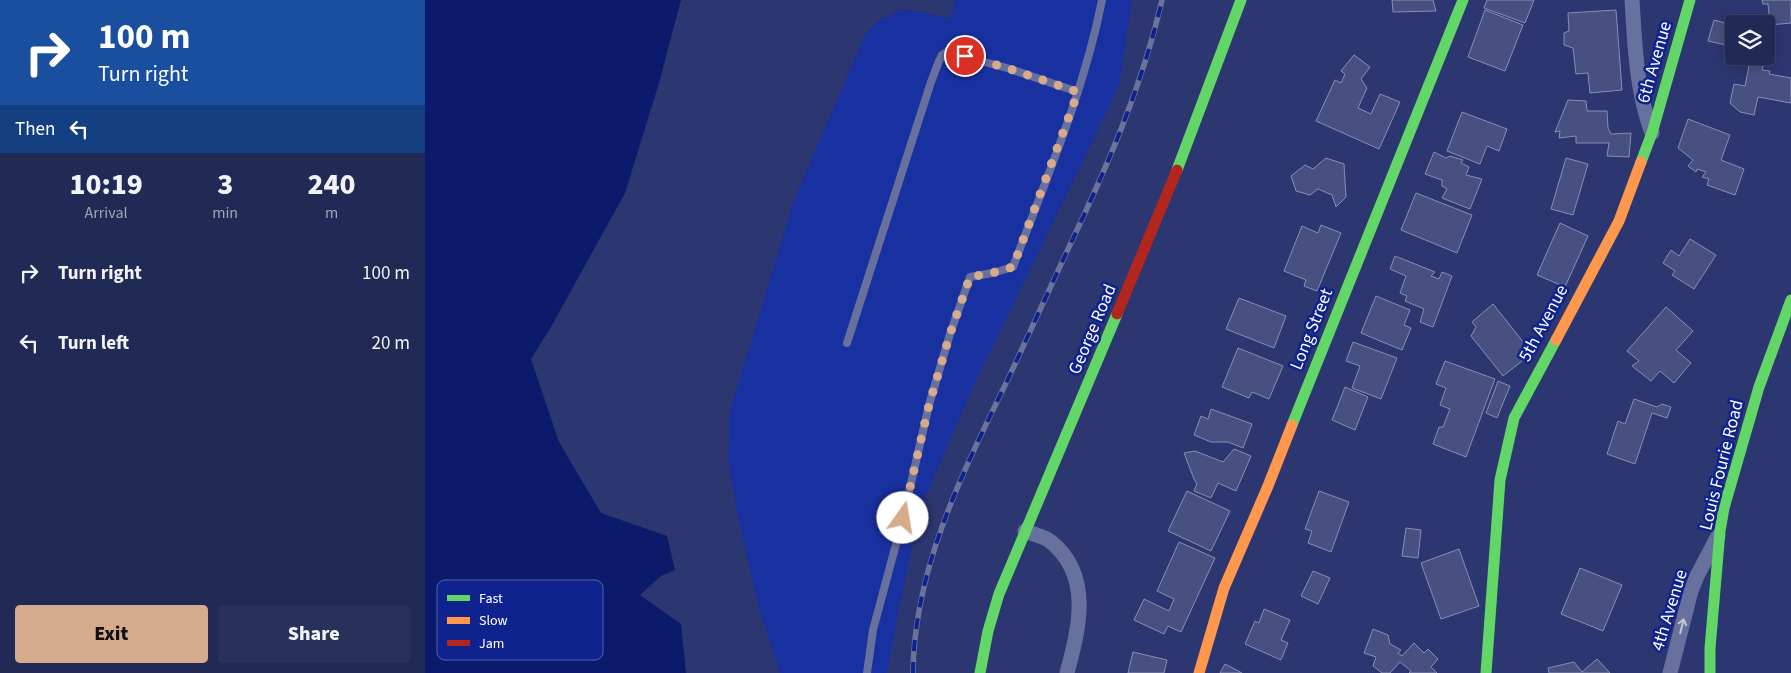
<!DOCTYPE html>
<style>
body{margin:0;font-family:"Source Sans 3",sans-serif;background:#29315b;color:#f1f3f6;height:100vh;display:flex;flex-direction:column;font-size:19px;white-space:nowrap}
*{box-sizing:border-box;margin:0}
p{font-size:16px;color:#a2a6b9}
.icon{flex:none;width:28px;height:28px;fill:none;stroke:currentColor;stroke-width:2;stroke-linecap:round;stroke-linejoin:round}
.map{position:relative;flex:1;overflow:hidden}
.details{display:flex;flex-direction:column;background:#212955;width:425px}
.details>*{flex:none}
.top-card{background:#1a4fa0;color:#fff;overflow:hidden}
.fabs{position:absolute;left:1300px;top:15px;display:grid;gap:10px}
.fabs a{display:grid;place-items:center;width:50px;height:50px;border-radius:5px;background:#212955;box-shadow:0 2px 12px #0003,0 0 0 1px #3e456c;font-size:25px}
.pin{position:absolute;display:grid;place-items:center;width:42px;height:42px;color:#fff;margin:-21px;border:2px solid #fff;border-radius:50%;box-shadow:0 1px 5px #0007}
.me{position:absolute;width:55px;margin:-28px;rotate:13deg;stroke-linejoin:round;filter:drop-shadow(0 0 4px #0008)}
.turn{display:flex;align-items:center;gap:18px;height:105px;padding:0 15px;font-size:22px}
.turn .icon{width:65px;height:65px;stroke-width:2.5}
.turn b{display:block;font-size:35px;line-height:42px}
.then{display:flex;align-items:center;height:48px;padding:0 15px;background:#0003;gap:10px;font-size:19px}
.eta{display:flex;justify-content:space-evenly;align-items:center;height:85px;text-align:center}
.eta b{font-size:30px;font-weight:800;line-height:35px}
.cta{display:flex;gap:10px;margin-top:auto;padding:10px 15px}
.cta a{flex:1;height:58px;border-radius:5px;background:#d6ab8b;color:#111;font-size:20px;font-weight:800;line-height:58px;text-align:center}
.cta a+a{background:#29315b;color:#f1f3f6}
ul{padding:0;list-style:none}
li{display:flex;align-items:center;gap:15px;height:70px;padding:0 15px}
li div{flex:1}
li b{display:block;font-size:19px}
li em{font-style:normal}
main{display:flex;flex:1;min-height:0}
.map>svg:first-child{display:block}
</style>
<main>
<section class="details">
<div class="top-card">
<div class="turn"><svg class="icon" aria-label="right" viewBox="0 0 24 24"><path d="M7 20v-9h11M14 6l5 5-5 5"/></svg><div><b>100 m</b>Turn right</div></div>
<div class="then">Then<svg class="icon" aria-label="left" viewBox="0 0 24 24"><path d="M17 20v-9H6M10 6l-5 5 5 5"/></svg></div>
</div>
<div class="eta">
<div><b>10:19</b><p>Arrival</p></div>
<div><b>3</b><p>min</p></div>
<div><b>240</b><p>m</p></div>
</div>
<ul>
<li><svg class="icon" aria-label="right" viewBox="0 0 24 24"><path d="M7 20v-9h11M14 6l5 5-5 5"/></svg><div><b>Turn right</b></div><em>100 m</em></li>
<li><svg class="icon" aria-label="left" viewBox="0 0 24 24"><path d="M17 20v-9H6M10 6l-5 5 5 5"/></svg><div><b>Turn left</b></div><em>20 m</em></li>
</ul>
<div class="cta"><a>Exit</a><a>Share</a></div>
</section>
<div class="map">
<svg width="1366" height="673" viewBox="0 0 1366 673">
<rect width="100%" height="100%" fill="#2c3771"/>
<path fill="#1930a1" d="M531,0H707L694,86L549,385L496,507L475,602L462,673H355L335,612L314,522L303,460L305,411L369,200L441,33L455,20L478,9L526,18Z"/>
<path fill="#0b1a6b" d="M0,0H256L234,83L200,193L126,327L106,359L134,442L176,513L242,536L250,570L236,576L215,595L256,624L261,673H0Z"/>
<g fill="#475080" stroke="#888fb3">
<path d="M967,0H1008L1011,11L968,12Z"/>
<path d="M1062,0H1109L1100,23L1059,8Z"/>
<path d="M1337,0H1366V23L1345,25L1343,4H1338Z"/>
<path d="M1060,10L1098,25L1080,71L1043,57Z"/>
<path d="M1191,10L1197,90L1165,93L1163,73L1151,74L1148,48L1139,45V33L1144,31L1143,13Z"/>
<path d="M1289,20L1307,25L1301,45L1283,41Z"/>
<path d="M929,55L945,67L936,79L942,88L933,108L946,114L955,94L975,102L954,149L891,121L910,80L916,83L920,74L916,71Z"/>
<path d="M1326,56L1340,58L1337,70L1345,71L1344,74L1366,78V103L1333,97L1329,115L1315,112L1305,103L1309,84L1320,86Z"/>
<path d="M1143,100L1161,101L1162,111H1182L1183,128L1186,134L1206,133L1204,157L1182,156L1184,143H1151V136L1134,138L1135,131L1130,132Z"/>
<path d="M1037,112L1082,129L1074,151L1062,146L1055,164L1022,151Z"/>
<path d="M1263,119L1305,135L1296,160L1319,169L1310,195L1282,185L1284,179L1277,177L1281,172L1272,169L1271,172L1263,166L1268,160L1253,148Z"/>
<path d="M1009,152L1021,158L1025,156L1038,160L1036,163L1044,167L1041,175L1057,179L1045,209L1017,198L1022,189L1017,186V180L1000,174Z"/>
<path d="M901,158L919,164L921,197L911,207L907,195L893,189L885,195L871,191L866,176L880,165L888,169Z"/>
<path d="M1141,158L1163,164L1148,215L1126,209Z"/>
<path d="M991,193L1047,215L1032,253L976,230Z"/>
<path d="M1135,223L1163,236L1140,287L1112,275Z"/>
<path d="M896,225L916,233L892,291L879,286L881,280L859,271L877,226L893,233Z"/>
<path d="M1265,239L1291,255L1269,289L1247,275L1250,271L1238,263L1246,250L1254,256Z"/>
<path d="M970,256L1010,272L1006,276L1014,279L1017,272L1027,276L1008,327L995,322L999,309L980,301L982,296L975,293L981,276L965,269Z"/>
<path d="M951,296L985,310L979,325L986,328L977,350L936,333Z"/>
<path d="M814,298L861,316L849,348L801,329Z"/>
<path d="M1068,304L1107,353L1078,376L1046,336L1051,327L1047,322Z"/>
<path d="M1241,307L1268,331L1251,350L1266,363L1249,383L1235,371L1226,381L1207,366L1214,361L1202,351Z"/>
<path d="M928,342L972,358L956,399L927,388L935,366L921,361Z"/>
<path d="M813,348L858,366L844,399L827,392L824,398L797,387Z"/>
<path d="M1020,361L1070,379L1041,457L1008,444L1014,427H1018L1025,409L1015,405L1021,388L1011,384Z"/>
<path d="M1073,381L1085,386L1072,418L1061,413Z"/>
<path d="M920,387L943,397L930,430L907,420Z"/>
<path d="M1209,399L1232,407L1237,404L1246,407L1242,418L1227,413L1210,464L1182,454L1193,421L1200,424Z"/>
<path d="M786,409L827,424L818,448L803,442H786L769,435L776,416L783,419Z"/>
<path d="M809,449L826,456L811,491L793,483L786,498L769,491L772,484L769,479L759,453L770,451L798,462Z"/>
<path d="M762,491L805,511L786,551L743,531Z"/>
<path d="M894,491L924,502L906,552L883,543L887,531L880,529Z"/>
<path d="M981,528L996,530L993,558L977,556Z"/>
<path d="M754,542L790,558L756,632L743,626L739,634L709,620L719,599L744,611L749,599L732,591Z"/>
<path d="M1034,549L1054,606L1016,619L996,563Z"/>
<path d="M1155,568L1197,585L1178,631L1136,614Z"/>
<path d="M888,571L905,578L893,604L876,596Z"/>
<path d="M839,609L865,620L856,640L863,643L856,660L820,644L830,621L834,623Z"/>
<path d="M948,629L963,635L965,644L976,650L973,653L977,656L989,643L999,653L1003,649L1013,659L1006,667L1012,673H984L986,671L975,662L965,673H957L948,666L951,657L939,653Z"/>
<path d="M708,652L742,660L739,673H703Z"/>
<path d="M1172,659L1185,673H1124L1123,668L1149,662L1157,672Z"/>
<path d="M800,664L817,673H795Z"/>
</g>
<g fill="none" stroke-linecap="round" stroke-linejoin="round">
<g stroke="#68719d" stroke-width="8">
<path d="M422,343L506,82L514,61L517,55L522,52L582,68L653,92"/>
<path d="M442,673L448,630L478,518L504,405L525,334L545,277L567,273L588,267C621,179 659,92 677,0"/>
</g>
<g stroke="#68719d" stroke-width="15">
<path d="M1207,0C1210,45 1211,90 1227,133"/>
<path d="M600,531C607,534 618,536 625,541C668,575 654,628 642,673"/>
<path d="M1245,673L1266,591L1272,576L1293,536"/>
</g>
<g stroke="#63d668" stroke-width="11">
<path d="M1216,162L1227,133L1265,0"/>
<path d="M752,170L816,0"/>
<path d="M867,425L1038,0"/>
<path d="M555,673L563,631L574,594L692,314"/>
<path d="M1061,673L1075,480L1089,418L1131,340"/>
<path d="M1285,673V648L1295,531L1299,508L1334,387L1366,300"/>
</g>
<g stroke="#ff974d" stroke-width="11">
<path d="M1131,340L1194,221L1216,162"/>
<path d="M774,673L799,588L843,486L867,425"/>
</g>
<path stroke="#b3261e" stroke-width="11" d="M692,314L752,170"/>
<g stroke="#6b739c" stroke-width="5.5">
<path id="rail" d="M488,673C489,567 539,470 584,377C604,334 624,290 644,247C682,167 717,87 737,0"/>
</g>
<use href="#rail" stroke="#0f238e" stroke-width="4" stroke-dasharray="11" stroke-linecap="butt"/>
</g>
<defs><path id="oneway-shaft" d="M-6 0H5M1.5-3L5.5 0L1.5 3" fill="none" stroke-width="1.6" stroke-linecap="round" stroke-linejoin="round" transform="scale(1.25)"/></defs>
<use stroke="#c3c6d8" href="#oneway-shaft" transform="translate(1257 626) rotate(-76)"/>
<g fill="none" stroke-linecap="round" stroke-linejoin="round">
<path stroke="#d6ab8b" stroke-width="9" stroke-dasharray="0 16.2" d="M478,518L504,405L525,334L545,277L567,273L588,267L653,92L582,68L540,56"/>
</g>
<g text-anchor="middle" stroke-width="5" stroke-linejoin="round" paint-order="stroke">
<g font-size="18" fill="#fff" stroke="#0f238e">
<text transform="translate(1229 62) rotate(-74)" y="6">6th Avenue</text>
<text transform="translate(1118 323) rotate(-62)" y="6">5th Avenue</text>
<text transform="translate(667 329) rotate(-67)" y="6">George Road</text>
<text transform="translate(886 329) rotate(-68)" y="6">Long Street</text>
<text transform="translate(1296 465) rotate(-76)" y="6">Louis Fourie Road</text>
<text transform="translate(1244 610) rotate(-73)" y="6">4th Avenue</text>
</g>
</g>
<rect x="12" y="580" width="166" height="80" rx="8" fill="#0f238e" stroke="#5765b0" stroke-width="1"/>
<rect x="22" y="595" width="23" height="6" fill="#63d668"/>
<rect x="22" y="617" width="23" height="7" fill="#ff974d"/>
<rect x="22" y="640" width="23" height="6" fill="#b3261e"/>
<g font-size="14" fill="#fff">
<text x="54" y="603">Fast</text>
<text x="54" y="625">Slow</text>
<text x="54" y="648">Jam</text>
</g>
</svg>
<div class="fabs">
<a><svg class="icon" aria-label="layers" viewBox="0 0 24 24"><path d="M12 4l9 5-9 5-9-5zM3 14l9 5 9-5"/></svg></a>
</div>
<div class="pin" style="left:540px;top:56px;background:#d93025"><svg class="icon" aria-label="arrive" viewBox="0 0 24 24"><path d="M6 21V4h12l-3 4 3 4H6"/></svg></div>
<svg class="me" style="left:478px;top:518px" viewBox="-20 -20 40 40"><circle r="19" fill="#fff"/><path d="M0-13L10 11 0 6-10 11z" fill="#d6ab8b"/></svg>
</div>
</main>
